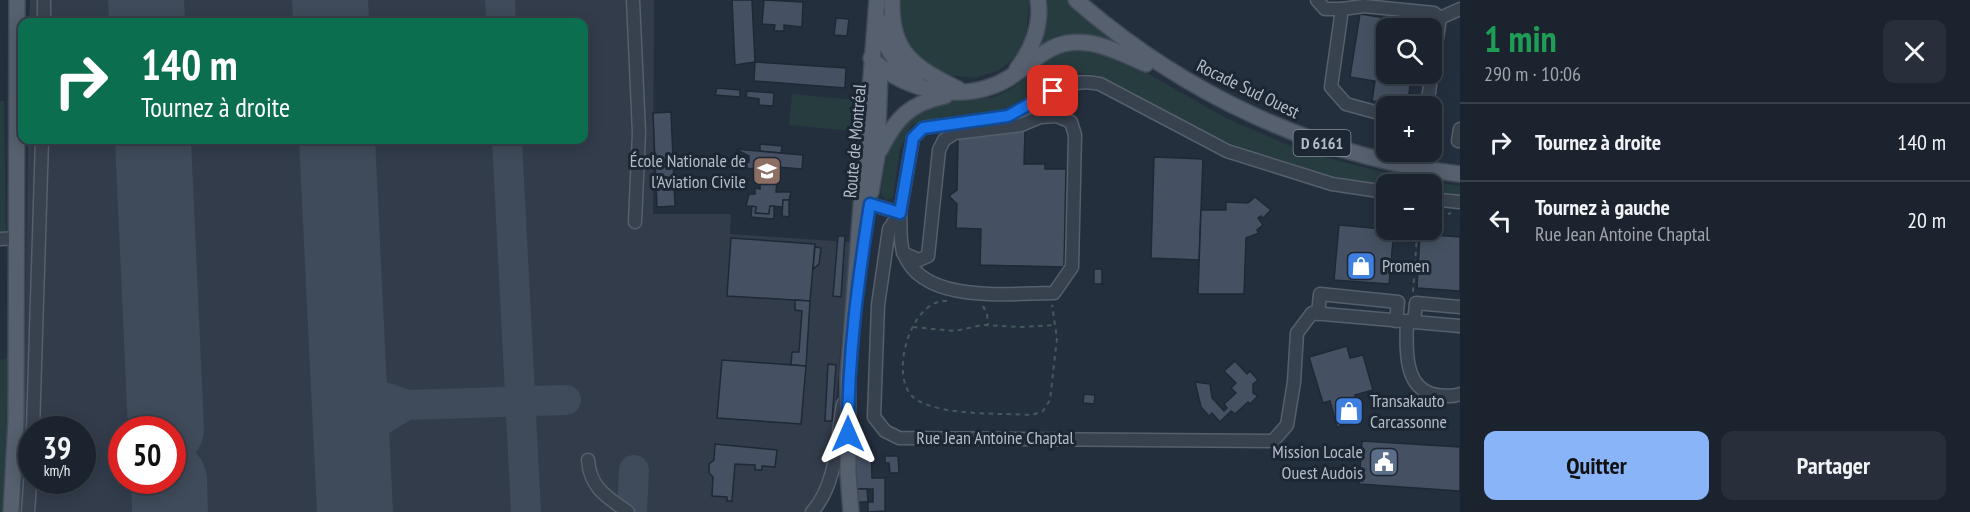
<!DOCTYPE html>
<html lang="fr">
<meta charset="utf-8">
<style>
body{margin:0;font-family:"PT Sans Narrow",sans-serif;background:#282f3a;color:#f1f3f6;height:100vh;display:flex;flex-direction:column;font-size:22px;white-space:nowrap}
*{box-sizing:border-box;margin:0}
p{font-size:20px;color:#a0a4aa}
.icon{flex:none;width:33px;height:33px;fill:none;stroke:currentColor;stroke-width:2;stroke-linecap:round;stroke-linejoin:round}
.map{position:relative;flex:1;overflow:hidden}
.drawer{display:flex;flex-direction:column;background:#1b232e;width:510px}
.drawer>*{flex:none}
.hud{position:absolute;left:18px;top:18px;width:570px;height:126px;border-radius:12px;box-shadow:0 3px 15px #0003,0 0 0 2px #39404a;background:#0b6e4f;color:#fff;overflow:hidden}
.fabs{position:absolute;left:1376px;top:18px;display:grid;gap:12px}
.fabs a{display:grid;place-items:center;width:66px;height:66px;border-radius:12px;background:#1b232e;box-shadow:0 3px 15px #0003,0 0 0 2px #39404a;font-size:30px}
.speed{position:absolute;left:18px;top:416px;display:flex;gap:12px;font-size:30px;font-weight:700;text-align:center}
.speed>*{display:grid;place-content:center;width:78px;height:78px;border-radius:50%;background:#1b232e;box-shadow:0 3px 15px #0003,0 0 0 2px #39404a;line-height:1}
.speed small{font-size:15px;font-weight:400}
.speed .limit{border:9px solid #d22;background:#fff;color:#111}
.pin{position:absolute;display:grid;place-items:center;width:51px;height:51px;color:#fff;margin:-26px;border-radius:12px;box-shadow:0 3px 9px #0006}
.me{position:absolute;width:66px;margin:-33px;rotate:0deg;stroke-linejoin:round;filter:drop-shadow(0 0 4px #0008)}
.turn{display:flex;align-items:center;gap:21px;height:126px;padding:0 24px;font-size:27px}
.turn .icon{width:78px;height:78px;stroke-width:2.5}
.turn b{display:block;font-size:42px;line-height:51px}
.round{display:grid;place-items:center;flex:none;width:63px;height:63px;border-radius:12px;background:#282f3a}
.summary{display:flex;align-items:center;justify-content:space-between;height:102px;padding:0 24px}
h1{font-size:36px;font-weight:600;line-height:45px;color:#1e9e55}
.primary-button{display:flex;gap:12px;margin-top:auto;padding:12px 24px}
.primary-button a{flex:1;height:69px;border-radius:12px;background:#8ab4f8;color:#111;font-size:24px;font-weight:600;line-height:69px;text-align:center}
.primary-button a+a{background:#282f3a;color:#f1f3f6}
ul{padding:0;list-style:none}
li{display:flex;align-items:center;gap:18px;height:78px;padding:0 24px;border-top:2px solid #39404a}
li div{flex:1}
li b{display:block;font-size:22px}
li em{font-style:normal}
main{display:flex;flex:1;min-height:0}
.map>svg:first-child{display:block}
</style>
<main>
<div class="map">
<svg width="1460" height="512" viewBox="0 0 1460 512">
<rect width="100%" height="100%" fill="#242f3e"/>
<path fill="#323c4b" fill-rule="evenodd" d="M30,0H654L653,214H731L730,234L850,242L833,434L823,489L806,512H18L25,354L28,140H584V22H29ZM32,429H82V480H32ZM122,429H172V480H122Z"/>
<g fill="#263c3f">
<path d="M898,0H1029L1026,40L1015,57L998,71L974,78L935,73L909,47L900,23Z"/>
<path d="M1043,0H1067L1114,39L1111,42L1036,47Z"/>
<path d="M1071,48L1115,55L1226,118L1304,152L1402,177L1460,186V196L1431,193V184L1386,187L1308,171L1267,159L1206,133L1100,76L1080,73L1066,74L998,113L923,120L911,126L900,149L893,198L886,200L881,194C887,145 893,109 950,102C967,100 983,101 999,95C1027,83 1042,56 1071,48Z"/>
<path d="M792,94L855,100L852,131L789,125Z"/>
<path d="M0,101H4L6,231H0Z"/>
<path d="M25,354L18,512H0V360Z"/>
</g>
<g fill="none" stroke-linecap="round" stroke-linejoin="round">
<g stroke="#3f4a5a" stroke-width="30">
<path d="M500,0L501,22"/>
<path d="M507,140L526,512"/>
<path d="M347,350L362,384L372,393L408,405L566,400"/>
<path d="M353,476C362,436 370,423 408,405"/>
<path d="M632,512L634,470"/>
</g>
<g stroke="#3f4a5a" stroke-width="76">
<path d="M146,0L147,22"/>
<path d="M330,0L331,22"/>
<path d="M153,140L166,429"/>
<path d="M337,140L355,512"/>
<path d="M169,480L170,512"/>
</g>
</g>
<g fill="#455162" stroke="#1f2835" stroke-width="1.5">
<path d="M732,0H752L755,62L735,65Z"/>
<path d="M764,0L803,2L802,27L784,25V31H774L775,25L762,24Z"/>
<path d="M1360,14L1420,23L1419,28H1386V74H1412L1407,106H1391L1392,103L1372,101L1375,81L1350,77Z"/>
<path d="M836,18L849,19L847,36L834,35Z"/>
<path d="M755,62L846,68L845,88L754,81Z"/>
<path d="M717,88L740,90V97L715,95Z"/>
<path d="M747,91L774,93L773,106L759,105V99L746,97Z"/>
<path d="M671,112L675,206L657,207L653,113Z"/>
<path d="M1025,131L1024,164H1045V169H1066L1064,267L980,265L981,229L956,228L957,204L949,196L957,190L958,139Z"/>
<path d="M760,144L782,146L781,153L760,151Z"/>
<path d="M735,149L803,155L802,169L778,167L776,192H791L789,200H783V207L770,206L769,214L755,213L756,207L746,206L749,194H755V188L760,189L761,169L734,168L735,165L743,166L744,161L749,162V156Z"/>
<path d="M1154,157L1203,159L1199,260L1151,258Z"/>
<path d="M1255,197L1271,210L1263,218L1261,216L1258,218L1263,225L1257,230L1259,233L1246,238L1244,294H1198L1201,210H1226V202L1248,203Z"/>
<path d="M783,200H789V217L782,216Z"/>
<path d="M752,206L756,207L755,213L769,214L770,206H774V219L751,217Z"/>
<path d="M1339,225L1394,230L1389,284L1334,280Z"/>
<path d="M1420,234L1460,237V291L1417,288Z"/>
<path d="M838,236H845L841,297L833,296Z"/>
<path d="M731,238L815,244L810,301L727,296Z"/>
<path d="M815,247L821,248L819,264L813,269Z"/>
<rect x="1094" y="269" width="8" height="15"/>
<path d="M795,300L810,301L806,366L791,365L792,352H799L802,311L795,310Z"/>
<path d="M1347,346L1350,358L1363,355L1373,390L1355,395L1362,420L1337,427L1330,401L1323,403L1309,357Z"/>
<path d="M722,360L806,366L801,424L717,418Z"/>
<path d="M1235,361L1247,374L1250,371L1258,380L1253,384V393L1258,396L1250,404L1248,402L1235,414L1231,411L1220,422L1212,413L1209,416L1201,407L1195,382L1210,384L1212,398L1224,411L1227,408L1224,404L1236,393L1231,388L1236,383L1224,371Z"/>
<path d="M828,364L836,365L832,421H825Z"/>
<path d="M1084,394L1095,395L1094,404L1083,403Z"/>
<path d="M1362,441L1460,447V491L1359,484Z"/>
<path d="M715,444L777,450L775,467L762,466V470H755V465L735,464L732,501H727V497L712,496L713,477L709,473V464L714,460Z"/>
<path d="M853,446H871L872,478H885V511L868,512V502H873V489H855Z"/>
<path d="M885,456H898L899,473H890L889,463H885Z"/>
<path d="M855,489H867L868,502H856Z"/>
</g>
<g fill="none" stroke-linecap="round" stroke-linejoin="round">
<g stroke="#565f6c" stroke-width="15">
<g id="minor">
<path d="M633,0L639,133L635,222"/>
<path d="M1317,0L1325,9H1342"/>
<path d="M1440,18L1460,9"/>
<path d="M44,22V0"/>
<path d="M1427,106L1440,18"/>
<path d="M1386,115L1346,104L1331,87L1342,9L1364,6L1434,13L1440,18"/>
<path d="M1458,141L1460,129"/>
<path d="M1386,192L1332,184L1227,151L1100,84C1062,75 1043,101 1011,115C985,127 950,122 923,128L913,138L900,213L889,229L878,305L874,417L885,431L899,438L1273,441L1287,425L1294,382L1297,333L1312,313L1460,326"/>
<path d="M1431,199L1460,202"/>
<path d="M870,204L900,213"/>
<path d="M900,213C901,225 899,243 904,254C924,305 1010,293 1054,293L1072,267L1075,135L1071,122L1057,116L1040,117L1021,125L955,133L944,140L939,150L928,256L919,260L903,253"/>
<path d="M0,239L17,238"/>
<path d="M1318,314L1320,294L1398,302L1396,321"/>
<path d="M1407,321C1406,348 1403,390 1437,395C1446,396 1452,397 1460,394"/>
<path d="M1414,322L1416,303L1460,307"/>
<path d="M33,429L42,140"/>
<path d="M588,460C590,488 607,497 628,512"/>
<path d="M28,512L32,455"/>
<path d="M812,512C837,484 837,439 843,404"/>
</g>
</g>
<g stroke="#414a57" stroke-width="18">
<g id="major">
<path d="M892,0C890,53 915,68 958,89"/>
<path d="M1076,0C1184,94 1317,157 1460,174"/>
<path d="M881,22C882,49 899,66 918,84"/>
<path d="M871,58C905,93 967,104 1009,78C1027,67 1046,46 1068,43C1095,39 1121,53 1146,64"/>
<path d="M1017,69C1032,49 1042,26 1038,0"/>
<path d="M880,150C896,118 910,103 945,96"/>
<path d="M871,192L877,157L880,70"/>
<path d="M11,512L16,420L17,0"/>
<path d="M851,512L848,473V376L877,0"/>
</g>
</g>
<g stroke="#44595c" stroke-width="2" stroke-dasharray="4.5 4.5" stroke-linecap="butt">
<path d="M1431,220L1451,213"/>
<path d="M1413,292L1417,235L1420,230"/>
<path d="M947,301C910,298 886,382 917,400C944,416 1000,413 1032,415L1043,411L1050,400L1057,338L1052,305"/>
<path d="M983,306L987,314L988,325"/>
<path d="M913,327L955,331L982,325L1022,327L1055,325"/>
</g>
<use href="#minor" stroke="#38414e" stroke-width="12"/>
<use href="#major" stroke="#56606e" stroke-width="15"/>
</g>
<g fill="none" stroke-linecap="round" stroke-linejoin="round">
<g stroke="#114b97" stroke-width="15">
<path id="route" d="M848,434C848,356 858,281 870,204L900,213L913,138L923,128L1008,116L1053,91"/>
</g>
<use href="#route" stroke="#1a73e8" stroke-width="10"/>
</g>
<defs>
<g id="university-square" transform="scale(1.5)"><rect x="-9" y="-9" width="18" height="18" rx="4" fill="#8d6e63" stroke="#1d2633"/><path d="M0-5L7-2L0 1L-7-2ZM-4 1L0 2.5L4 1V4Q0 6-4 4Z" fill="#fff"/></g>
<g id="shop-square" transform="scale(1.5)"><rect x="-9" y="-9" width="18" height="18" rx="4" fill="#3f7fe0" stroke="#1d2633"/><path d="M-5-2.5h2.3a2.7 3.5 0 0 1 5.4 0H5L5.5 6h-11ZM-1.5-2.5h3a1.5 2.3 0 0 0-3 0Z" fill="#fff"/></g>
<g id="civic-square" transform="scale(1.5)"><rect x="-9" y="-9" width="18" height="18" rx="4" fill="#5c6f8a" stroke="#1d2633"/><path d="M-.6-6.5H3V-4.5H.6V-3L4-1V1h2V6H-6V1h2V-1L-.6-3ZM-1.2 2.5V6h2.4V2.5Z" fill="#fff"/></g>
</defs>
<g fill-rule="evenodd">
<use href="#university-square" x="767" y="171"/>
<use href="#shop-square" x="1361" y="266"/>
<use href="#shop-square" x="1349" y="411"/>
<use href="#civic-square" x="1384" y="462"/>
</g>
<g text-anchor="middle" stroke-width="6" stroke-linejoin="round" paint-order="stroke">
<rect fill="#1d2633" stroke="#878f9c" stroke-width="1.5" x="1293.5" y="130" width="57" height="26" rx="4.5"/>
<g font-size="16" font-weight="bold" fill="#b4bcc9">
<text x="1322" y="149">D 6161</text>
</g>
<g font-size="18" fill="#b4bcc9" stroke="#1d2633">
<text transform="translate(1248 89) rotate(26)" y="6">Rocade Sud Ouest</text>
<text transform="translate(855 141) rotate(-85)" y="6">Route de Montréal</text>
<text x="995" y="444">Rue Jean Antoine Chaptal</text>
</g>
<g font-size="18" fill="#b4bcc9" stroke="#1d2633" text-anchor="end">
<text x="746" y="167">École Nationale de<tspan x="746" dy="21">l'Aviation Civile</tspan></text>
<text x="1382" y="272" text-anchor="start">Promen</text>
<text x="1370" y="407" text-anchor="start">Transakauto<tspan x="1370" dy="21">Carcassonne</tspan></text>
<text x="1363" y="458">Mission Locale<tspan x="1363" dy="21">Ouest Audois</tspan></text>
</g>
</g>
</svg>
<div class="fabs">
<a><svg class="icon" aria-label="search" viewBox="0 0 24 24"><circle cx="10" cy="10" r="6"/><path d="M15 15l6 6"/></svg></a>
<a>+</a>
<a>−</a>
</div>
<div class="speed"><div>39<small>km/h</small></div><div class="limit">50</div></div>
<div class="pin" style="left:1053px;top:91px;background:#d93025"><svg class="icon" aria-label="arrive" viewBox="0 0 24 24"><path d="M6 21V4h12l-3 4 3 4H6"/></svg></div>
<svg class="me" style="left:848px;top:434px" viewBox="-20 -20 40 40"><path d="M0-17L14 15 0 8-14 15z" fill="#1a73e8" stroke="#fff" stroke-width="4"/></svg>
<div class="hud">
<div class="turn"><svg class="icon" aria-label="right" viewBox="0 0 24 24"><path d="M7 20v-9h11M14 6l5 5-5 5"/></svg><div><b>140 m</b>Tournez à droite</div></div>
</div>
</div>
<section class="drawer">
<div class="summary"><div><h1>1 min</h1><p>290 m · 10:06</p></div><a class="round"><svg class="icon" aria-label="close" viewBox="0 0 24 24"><path d="M6 6l12 12M18 6L6 18"/></svg></a></div>
<ul>
<li><svg class="icon" aria-label="right" viewBox="0 0 24 24"><path d="M7 20v-9h11M14 6l5 5-5 5"/></svg><div><b>Tournez à droite</b></div><em>140 m</em></li>
<li><svg class="icon" aria-label="left" viewBox="0 0 24 24"><path d="M17 20v-9H6M10 6l-5 5 5 5"/></svg><div><b>Tournez à gauche</b><p>Rue Jean Antoine Chaptal</p></div><em>20 m</em></li>
</ul>
<div class="primary-button"><a>Quitter</a><a>Partager</a></div>
</section>
</main>
